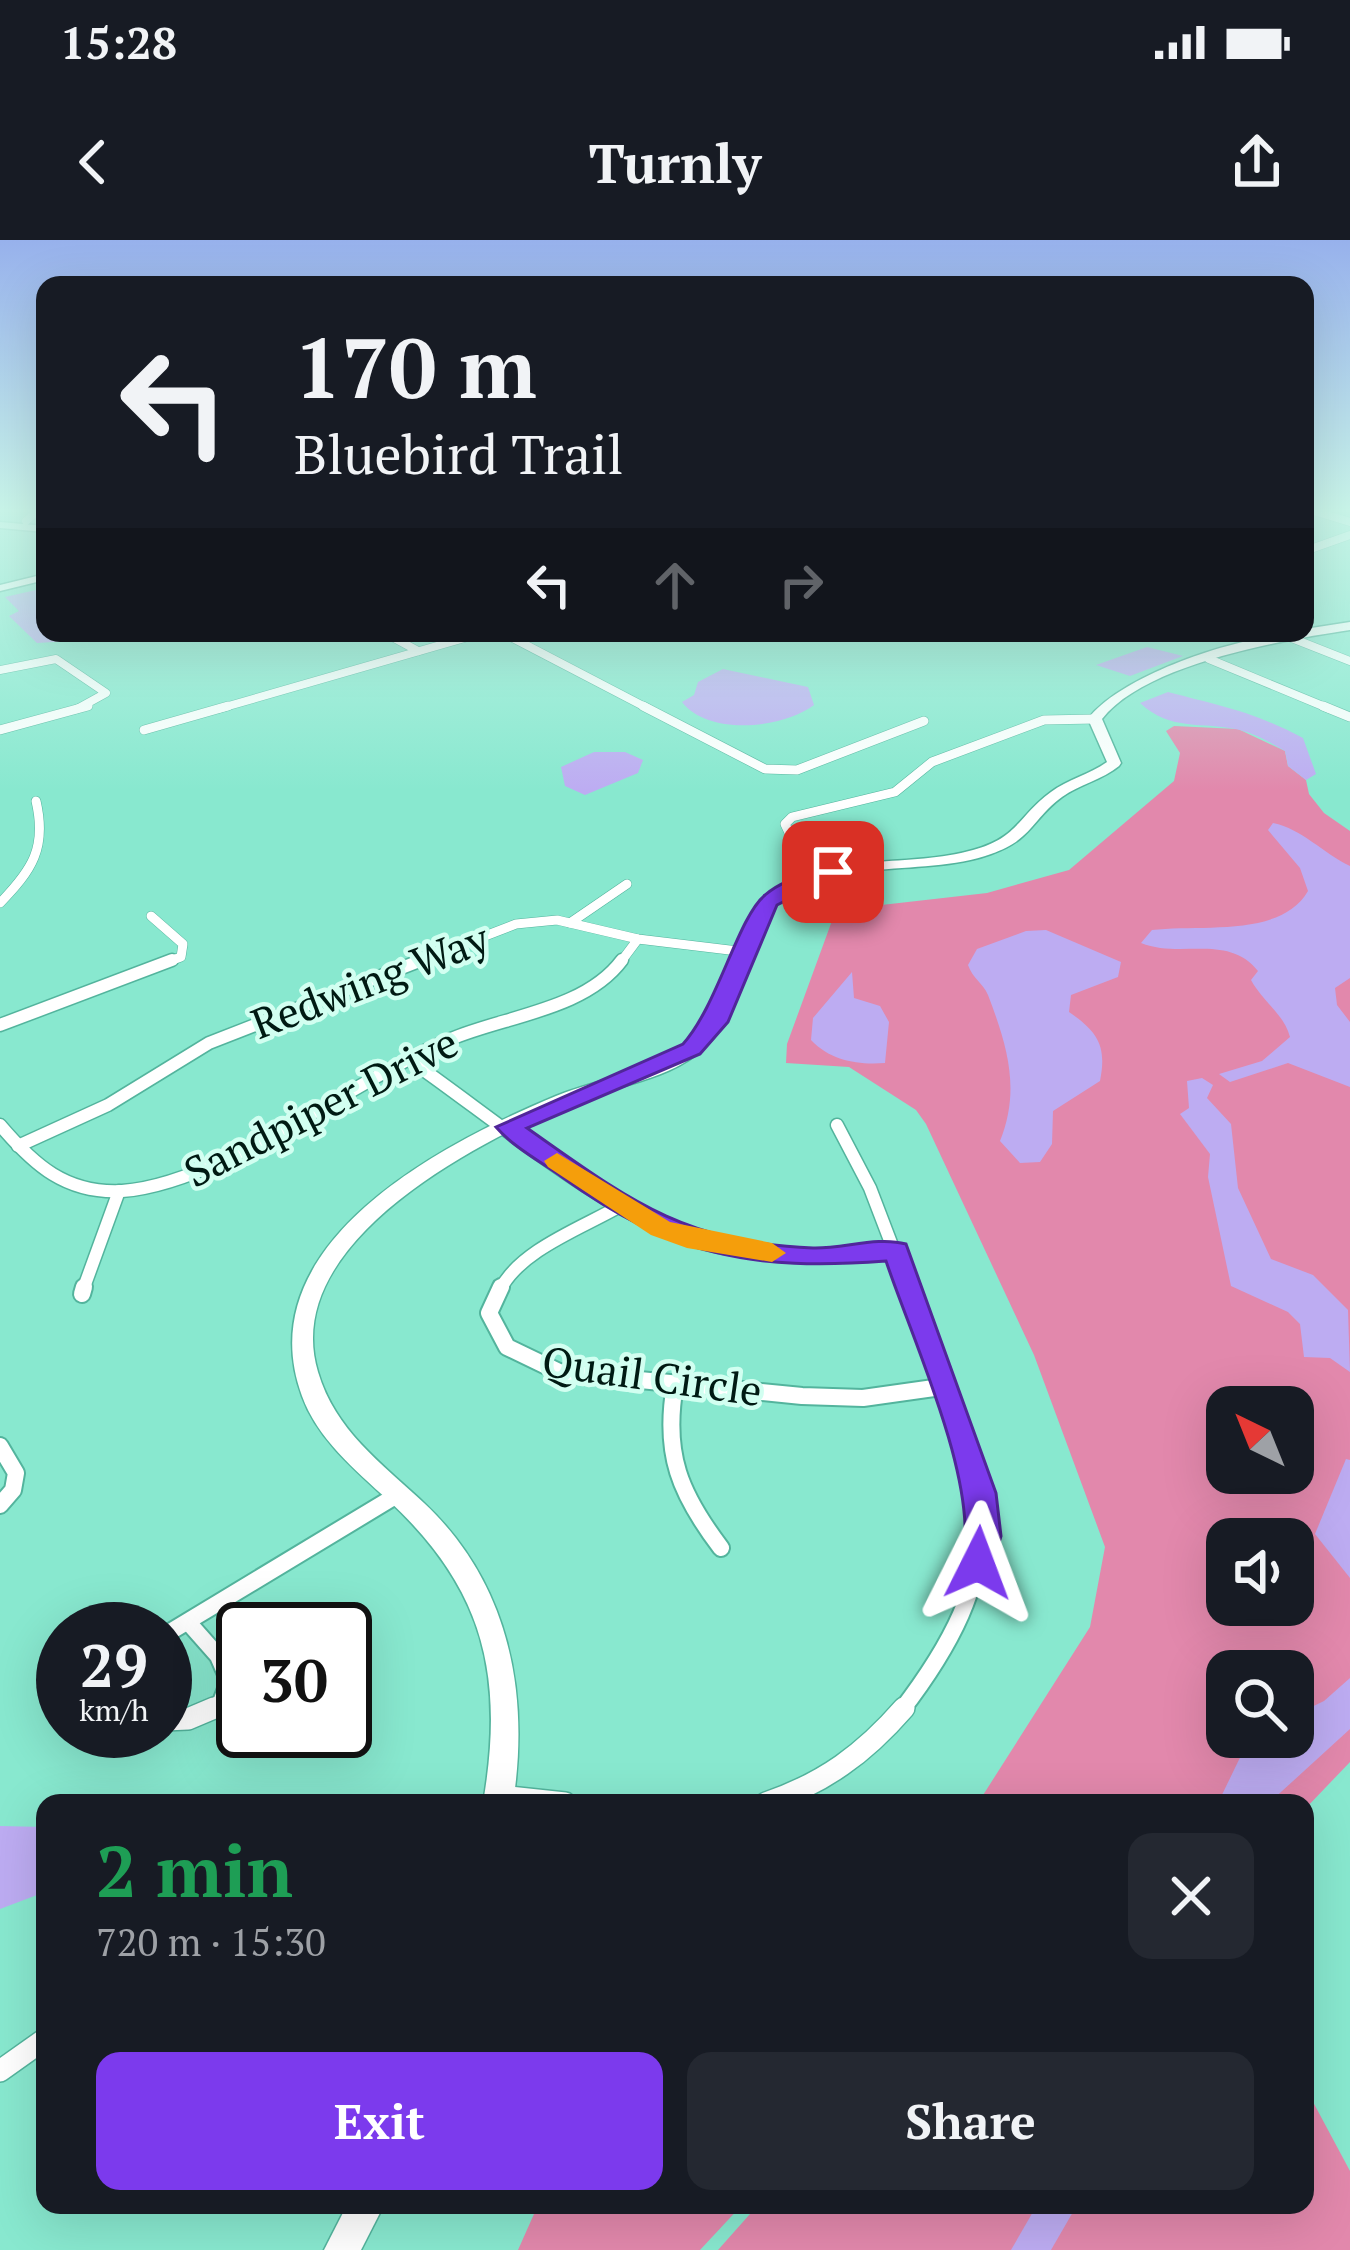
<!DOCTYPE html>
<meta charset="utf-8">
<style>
body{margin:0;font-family:"PT Serif",serif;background:#242831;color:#f1f3f6;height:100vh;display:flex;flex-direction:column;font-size:45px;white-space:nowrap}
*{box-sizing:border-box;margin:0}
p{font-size:39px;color:#9ea1a6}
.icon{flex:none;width:66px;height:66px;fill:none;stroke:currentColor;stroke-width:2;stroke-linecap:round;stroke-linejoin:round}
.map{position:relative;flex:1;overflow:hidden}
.panel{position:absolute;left:36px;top:1554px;width:1278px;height:420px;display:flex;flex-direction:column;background:#171b24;border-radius:24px;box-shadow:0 12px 48px #0002}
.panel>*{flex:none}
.banner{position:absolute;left:36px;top:36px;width:1278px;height:366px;border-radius:24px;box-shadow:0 12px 48px #0002;background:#171b24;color:#f1f3f6;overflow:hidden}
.needle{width:78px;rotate:317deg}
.fabs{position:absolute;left:1206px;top:1146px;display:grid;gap:24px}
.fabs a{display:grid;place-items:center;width:108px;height:108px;border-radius:24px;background:#171b24;box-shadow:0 12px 48px #0002;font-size:60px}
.speed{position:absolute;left:36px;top:1362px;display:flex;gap:24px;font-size:60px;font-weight:700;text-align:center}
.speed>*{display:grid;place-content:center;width:156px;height:156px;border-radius:50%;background:#171b24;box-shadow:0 12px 48px #0002;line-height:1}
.speed small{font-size:30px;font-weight:400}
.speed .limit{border:6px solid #111;border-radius:18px;background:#fff;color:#111}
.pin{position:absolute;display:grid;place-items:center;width:102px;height:102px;color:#fff;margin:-51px;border-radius:24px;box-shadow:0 6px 18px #0006}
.me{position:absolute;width:132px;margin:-66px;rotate:3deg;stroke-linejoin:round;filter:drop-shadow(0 0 9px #0008)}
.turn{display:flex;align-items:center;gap:42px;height:252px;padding:0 60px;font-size:54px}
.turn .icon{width:156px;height:156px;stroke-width:2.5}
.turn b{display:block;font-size:84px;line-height:102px}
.lanes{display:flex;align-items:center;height:114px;padding:0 60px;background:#0003;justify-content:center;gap:60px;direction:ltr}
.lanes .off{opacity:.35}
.round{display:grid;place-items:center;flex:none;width:126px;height:126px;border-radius:24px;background:#242831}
.summary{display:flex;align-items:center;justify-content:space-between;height:204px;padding:0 60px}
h1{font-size:72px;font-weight:800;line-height:90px;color:#1e9e55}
.action{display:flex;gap:24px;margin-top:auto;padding:24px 60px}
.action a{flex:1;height:138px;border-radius:24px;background:#7c3aed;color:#fff;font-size:48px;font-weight:800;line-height:138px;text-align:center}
.action a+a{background:#242831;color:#f1f3f6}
.status{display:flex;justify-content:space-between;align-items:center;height:84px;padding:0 60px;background:#171b24;direction:ltr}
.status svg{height:33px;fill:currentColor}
header{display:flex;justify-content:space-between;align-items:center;height:156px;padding:0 60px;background:#171b24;font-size:54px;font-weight:800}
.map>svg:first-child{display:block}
</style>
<div class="status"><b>15:28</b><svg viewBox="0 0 49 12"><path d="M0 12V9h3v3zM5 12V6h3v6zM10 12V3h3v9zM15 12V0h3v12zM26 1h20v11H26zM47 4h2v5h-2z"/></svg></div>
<header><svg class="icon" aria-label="back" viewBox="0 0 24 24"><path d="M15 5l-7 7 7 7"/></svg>Turnly<svg class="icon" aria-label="share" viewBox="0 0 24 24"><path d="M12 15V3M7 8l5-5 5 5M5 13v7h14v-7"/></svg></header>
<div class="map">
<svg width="1350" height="2010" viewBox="0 0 1350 2010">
<rect width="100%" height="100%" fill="#88e8cf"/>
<g fill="#e288ac" fill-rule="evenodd">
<path d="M1174,486L1238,489L1285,511L1288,526L1306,540L1309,554L1324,573L1350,591V1522L1305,1569V1563H978L1090,1387L1105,1307L1034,1115L926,884L916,870L849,827L786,823L787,804L833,678L855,668L987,653L1069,630L1174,541L1180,513L1166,491ZM1227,1167H1293V1233H1227ZM1227,1299H1293V1365H1227ZM1227,1431H1293V1497H1227Z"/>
<path d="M1305,1847L1350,1931V2010H718L758,1965H1305Z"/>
<path d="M538,1965H742L700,2010H518Z"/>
</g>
<g fill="#bdacf2">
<path d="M36,350L45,356V393H95L103,399L37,403L9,376L19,371L5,357Z"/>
<path d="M1147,407L1183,416L1130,436L1096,425Z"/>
<path d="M723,429L808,447L814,465C782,489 708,496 682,462L694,455L698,442Z"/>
<path d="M1168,452C1221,466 1252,471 1303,498L1316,534L1306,540L1288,526L1285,511C1271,503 1256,494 1240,490C1202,481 1171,492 1140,463Z"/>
<path d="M594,512H625L643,520L638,533L585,555L565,546L561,527Z"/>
<path d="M1273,583C1302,589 1323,613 1350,626V738L1335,748L1337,765L1350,782V847L1288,823L1230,842L1219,834L1262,821L1290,797C1284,774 1263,762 1251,740L1258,731C1228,693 1180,719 1141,703L1152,690C1201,684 1281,698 1308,651L1300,628L1268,590Z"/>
<path d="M1046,690L1121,722L1118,737L1071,755L1069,772C1098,792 1107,806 1100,841L1053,871L1052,904L1040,922L1020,923L1000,901C1021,849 1007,805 988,755C983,743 973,739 968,725L977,709L1026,691Z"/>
<path d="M852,732L854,758L880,766L889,782L885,823C858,825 831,821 811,800L813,778Z"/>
<path d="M1202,838L1213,845L1207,858L1231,884L1238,948L1271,1019L1313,1035L1348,1070L1350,1132L1330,1118L1304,1117L1300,1084L1288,1072L1231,1046L1208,937L1210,914L1180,874L1189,868L1187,841Z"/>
<path d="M1346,1219L1350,1220V1338L1315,1294Z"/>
<path d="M1350,1438V1489L1269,1563H1218L1250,1497H1293V1476L1324,1461Z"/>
<path d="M0,1586L45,1587V1652L0,1669Z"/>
<path d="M1037,1965H1077L1051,2010H1011Z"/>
</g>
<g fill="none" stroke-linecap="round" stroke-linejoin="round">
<g stroke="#53b49d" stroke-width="9">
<g id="street-far4">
<path d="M1307,269L1350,282"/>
<path d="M26,281L35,273L32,269"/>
<path d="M1305,311L1350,295"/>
<path d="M385,393L418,411"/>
<path d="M503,393L649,469"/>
<path d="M980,393L1018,394"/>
<path d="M1289,397L1350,421"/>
<path d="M1209,419L1330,469"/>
<path d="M0,430L56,419L106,453L77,469"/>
<path d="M218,469L482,393"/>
</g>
</g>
<g stroke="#53b49d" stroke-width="10">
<g id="street-far3">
<path d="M643,466L765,529L797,530L924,481"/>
<path d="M1323,466L1350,477"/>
<path d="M0,490L88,466"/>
<path d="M144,490L228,466"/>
<path d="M833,632L792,599L785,584L792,577L895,552L932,522L1044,480L1095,479"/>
<path d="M0,663C32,630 47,608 36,561"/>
<path d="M151,676L183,704L181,717L164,723"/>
<path d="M570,683L627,644"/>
<path d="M415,723L516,684L557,680L638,699L746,712"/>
<path d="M620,723L638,699"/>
</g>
</g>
<g stroke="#53b49d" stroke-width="15">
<g id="street-far2">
<path d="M0,785L172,720"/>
<path d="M408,819C484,871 602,971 686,998C751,1020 829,1016 896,1011"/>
<path d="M0,885C34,925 66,954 122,951C221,944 355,839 451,799C505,776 585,770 622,720"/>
<path d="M837,885L870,948L909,1050"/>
<path d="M18,906L108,865L209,803L422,720"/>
<path d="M83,1050L119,951"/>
<path d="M500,1050C520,1010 582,988 620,966"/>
</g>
</g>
<g stroke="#53b49d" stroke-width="20">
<g id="street-far1">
<path d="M501,1047L489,1073L507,1107L559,1132L802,1156L863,1158L941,1147"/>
<path d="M82,1054L84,1047"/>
<path d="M675,1145C663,1214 680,1254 721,1308"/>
<path d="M0,1206L16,1233L13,1250L0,1265"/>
<path d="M188,1382L218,1416L229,1441L221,1462L209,1471"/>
<path d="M165,1395L397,1255"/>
<path d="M901,1471C1037,1294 969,1233 908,1047"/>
</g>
</g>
<g stroke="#53b49d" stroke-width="24">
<g id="street">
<path d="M165,1480L188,1479L214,1468"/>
<path d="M500,1556L565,1563"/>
<path d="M766,1563C824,1543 864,1514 904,1468"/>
<path d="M0,1831L45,1799"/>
</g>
</g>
<g stroke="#53b49d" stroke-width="3">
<g id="secondary">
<path d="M0,282L45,286V292L0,288Z"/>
<path d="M45,334V340L0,351V345Z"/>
<path d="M1350,382V390C1282,400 1145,424 1102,479L1121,523L1119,526C1102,540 1080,544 1062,557C1032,579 1032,600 991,614C921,640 815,611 765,678C744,723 739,783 697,814C661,842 612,846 571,863C477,902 279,1003 318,1132C335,1190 381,1223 424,1263C509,1343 530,1452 513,1563H483C505,1436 484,1348 388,1260C355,1230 317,1198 302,1156C246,1004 443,903 556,856C600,838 652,833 690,802C737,762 723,681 778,647C835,612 910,628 973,610C1018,598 1018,576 1051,552C1068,539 1089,535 1107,522L1088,479C1123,433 1247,393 1305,393V389Z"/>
<path d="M347,1965H384L361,2010H324Z"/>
</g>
</g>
<use href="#street-far4" stroke="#fff" stroke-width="8"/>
<use href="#street-far3" stroke="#fff" stroke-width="9"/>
<use href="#street-far2" stroke="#fff" stroke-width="12"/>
<use href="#street-far1" stroke="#fff" stroke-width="16"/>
<use href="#street" stroke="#fff" stroke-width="21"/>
<use href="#secondary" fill="#fff" fill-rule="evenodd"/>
</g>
<linearGradient id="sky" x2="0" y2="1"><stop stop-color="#97b1ec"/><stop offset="0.49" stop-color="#c9f5e9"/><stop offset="1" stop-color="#c9f5e9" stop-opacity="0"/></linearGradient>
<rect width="1350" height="551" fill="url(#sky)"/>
<path fill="#7c3aed" stroke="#51269a" stroke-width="3" d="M826,628L843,632L777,665L728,782L700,814L527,888C628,959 683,1003 813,1008C843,1009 877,996 906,1004L996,1253L1001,1296L990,1332H967L962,1323C981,1246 912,1099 886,1021C752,1031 672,1016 562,937C541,922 513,907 496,887L683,804C718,765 738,677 765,655C782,640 805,635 826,628Z"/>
<path fill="#f59e0b" d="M557,913L670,982L772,1003L786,1013L772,1022L687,1008L651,995L548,927L544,921Z"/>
<g text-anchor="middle" stroke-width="9" stroke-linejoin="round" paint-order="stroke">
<g font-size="42" fill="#001a13" stroke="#d2fff1">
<text transform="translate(370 741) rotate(-21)" y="15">Redwing Way</text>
<text transform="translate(321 867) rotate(-27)" y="15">Sandpiper Drive</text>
<text transform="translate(652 1136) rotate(8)" y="15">Quail Circle</text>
</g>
</g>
</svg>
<div class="fabs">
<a><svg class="needle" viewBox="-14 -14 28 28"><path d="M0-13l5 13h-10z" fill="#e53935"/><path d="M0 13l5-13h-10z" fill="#9ea1a6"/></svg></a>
<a><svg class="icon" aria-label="sound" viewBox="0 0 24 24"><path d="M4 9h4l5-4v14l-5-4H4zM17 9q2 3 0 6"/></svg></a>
<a><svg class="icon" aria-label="search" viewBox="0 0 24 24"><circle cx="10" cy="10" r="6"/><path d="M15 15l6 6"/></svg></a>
</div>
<div class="speed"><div>29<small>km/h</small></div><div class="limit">30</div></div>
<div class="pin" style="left:833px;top:632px;background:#d93025"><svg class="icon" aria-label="arrive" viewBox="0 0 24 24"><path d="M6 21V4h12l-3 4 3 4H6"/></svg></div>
<svg class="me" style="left:978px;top:1323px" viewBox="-20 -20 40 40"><path d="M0-17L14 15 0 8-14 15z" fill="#7c3aed" stroke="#fff" stroke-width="4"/></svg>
<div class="banner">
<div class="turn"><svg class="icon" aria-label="left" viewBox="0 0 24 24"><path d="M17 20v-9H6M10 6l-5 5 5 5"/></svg><div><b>170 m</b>Bluebird Trail</div></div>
<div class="lanes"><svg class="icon" aria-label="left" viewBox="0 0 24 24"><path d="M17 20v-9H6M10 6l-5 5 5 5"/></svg><svg class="icon off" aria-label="ahead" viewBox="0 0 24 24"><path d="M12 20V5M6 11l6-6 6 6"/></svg><svg class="icon off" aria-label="right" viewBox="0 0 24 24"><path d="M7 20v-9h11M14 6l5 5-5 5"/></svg></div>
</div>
<section class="panel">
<div class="summary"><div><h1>2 min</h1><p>720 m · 15:30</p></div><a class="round"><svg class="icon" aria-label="close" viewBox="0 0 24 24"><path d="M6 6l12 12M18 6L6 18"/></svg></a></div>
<div class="action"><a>Exit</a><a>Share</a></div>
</section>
</div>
